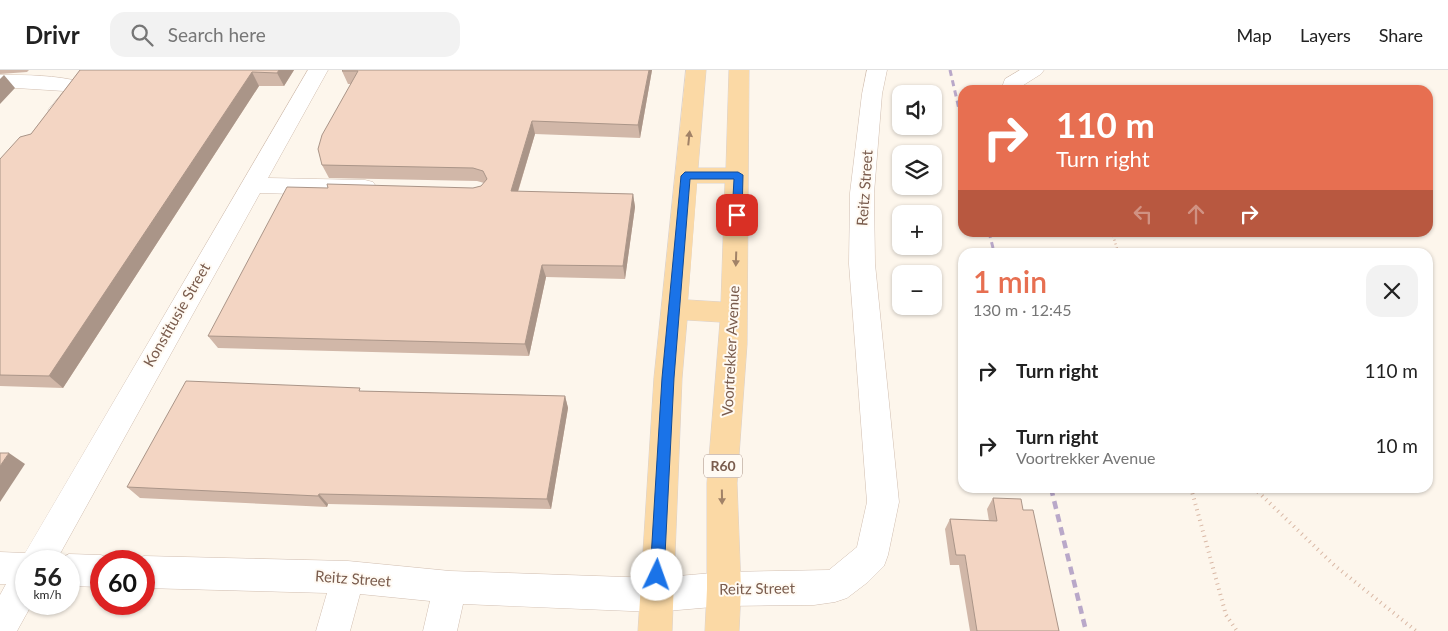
<!DOCTYPE html>
<meta charset="utf-8">
<style>
body{margin:0;font-family:Lato,sans-serif;background:#f2f2f2;color:#222;height:100vh;display:flex;flex-direction:column;font-size:19px;white-space:nowrap}
*{box-sizing:border-box;margin:0}
p{font-size:16px;color:#767676}
.icon{flex:none;width:28px;height:28px;fill:none;stroke:currentColor;stroke-width:2;stroke-linecap:round;stroke-linejoin:round}
.map{position:relative;flex:1;overflow:hidden}
.drawer{position:absolute;left:958px;top:178px;width:475px;height:245px;display:flex;flex-direction:column;background:#fff;border-radius:15px;box-shadow:0 1px 4px #0004}
.drawer>*{flex:none}
.hud{position:absolute;left:958px;top:15px;width:475px;height:152px;border-radius:15px;box-shadow:0 1px 4px #0004;background:#e76f51;color:#fff;overflow:hidden}
.buttons{position:absolute;left:892px;top:15px;display:grid;gap:10px}
.buttons a{display:grid;place-items:center;width:50px;height:50px;border-radius:10px;background:#fff;box-shadow:0 1px 4px #0004;font-size:25px}
.speed{position:absolute;left:15px;top:480px;display:flex;gap:10px;font-size:25px;font-weight:700;text-align:center}
.speed>*{display:grid;place-content:center;width:65px;height:65px;border-radius:50%;background:#fff;box-shadow:0 1px 4px #0004;line-height:1}
.speed small{font-size:12px;font-weight:400}
.speed .limit{border:8px solid #d22;background:#fff;color:#111}
.pin{position:absolute;display:grid;place-items:center;width:42px;height:42px;color:#fff;margin:-21px;border-radius:10px;box-shadow:0 2px 8px #0006}
.me{position:absolute;width:55px;margin:-28px;rotate:3deg;stroke-linejoin:round;filter:drop-shadow(0 0 4px #0008)}
.turn{display:flex;align-items:center;gap:18px;height:105px;padding:0 15px;font-size:22px}
.turn .icon{width:65px;height:65px;stroke-width:2.5}
.turn b{display:block;font-size:35px;line-height:42px}
.lanes{display:flex;align-items:center;height:48px;padding:0 15px;background:#0003;justify-content:center;gap:25px;direction:ltr}
.lanes .off{opacity:.35}
.round{display:grid;place-items:center;flex:none;width:52px;height:52px;border-radius:15px;background:#f2f2f2}
.overview{display:flex;align-items:center;justify-content:space-between;height:85px;padding:0 15px}
h1{font-size:30px;font-weight:600;line-height:38px;color:#e76f51}
ul{padding:0;list-style:none}
li{display:flex;align-items:center;gap:15px;height:75px;padding:0 15px}
li div{flex:1}
li b{display:block;font-size:19px}
li em{font-style:normal}
header{display:flex;align-items:center;gap:30px;box-sizing:border-box;height:70px;padding:0 25px;background:#fff;border-bottom:1px solid #e0e0e0}
header strong{font-size:24px}
nav{display:flex;gap:28px;margin-inline-start:auto;font-size:18px}
.search{width:350px;height:45px;background:#f2f2f2;display:flex;align-items:center;gap:12px;box-sizing:border-box;padding:0 18px;border-radius:15px;color:#767676;font-size:19px}
.map>svg:first-child{display:block}
</style>
<header>
<strong>Drivr</strong>
<div class="search"><svg class="icon" aria-label="search" viewBox="0 0 24 24"><circle cx="10" cy="10" r="6"/><path d="M15 15l6 6"/></svg>Search here</div>
<nav><a>Map</a><a>Layers</a><a>Share</a></nav>
</header>
<div class="map">
<svg width="1448" height="561" viewBox="0 0 1448 561">
<rect width="100%" height="100%" fill="#fdf6ec"/>
<g fill="none" stroke-linecap="round" stroke-linejoin="round">
<g stroke="#d1beb0" stroke-width="1">
<g id="minor">
<path d="M308,0H328L268,108L365,110L373,112L377,118L373,124L365,126L260,123L56,491H26V534H32L17,561H0V525L6,514H0V482L25,483Z"/>
<path d="M867,0H887L882,24L874,123L875,194L899,432L888,485L884,496L868,512L847,528L835,532L814,535L724,536L655,542L463,534L457,561H423L430,531L360,524L350,561H316L327,523L144,518V491H132L144,486L348,491L450,501L655,508L724,502L829,500L857,477L867,432L849,194L850,123L862,24Z"/>
<path d="M1020,0H1044L1041,4L1022,16L1021,20H1001L1005,9Z"/>
<path d="M0,5C28,5 55,5 82,12L86,20C77,33 68,49 52,45L48,40L64,21L0,17Z"/>
<path d="M69,484L101,485L113,490V491H101V517L69,516V491H56Z"/>
</g>
</g>
<g stroke="#dad1cd" stroke-width="1">
<path id="major" d="M686,0H706L698,98H726L729,0H749L747,274L737,413L741,519L739,561H705L707,519V413L720,252L687,250L682,308L672,561H638L654,308ZM697,113H725L721,232L688,230Z"/>
</g>
<path stroke="#d9b8a5" stroke-width="2.5" stroke-dasharray="1 3" stroke-linecap="butt" d="M1112,162L1118,182"/>
<g stroke="#d9b8a5" stroke-width="4" stroke-dasharray="1 4.5" stroke-linecap="butt">
<path d="M1191,418L1226,545L1237,561"/>
<path d="M1254,418L1334,495L1416,561"/>
</g>
<use href="#minor" fill="#fff" fill-rule="evenodd"/>
<use href="#major" fill="#fbd9a5" fill-rule="evenodd"/>
<g stroke="#b9a8c9" stroke-width="3" stroke-dasharray="6 4.5" stroke-linecap="butt">
<path d="M950,0L962,52"/>
<path d="M989,162L994,182"/>
</g>
<path stroke="#b9a8c9" stroke-width="4.5" stroke-dasharray="8 5.5" stroke-linecap="butt" d="M1051,418L1086,561"/>
</g>
<g fill="#d1b7a8">
<path d="M0,0H29L27,2L0,4Z"/>
<path d="M80,0H294L284,16H259L63,318L0,316V89L31,64Z"/>
<path d="M652,0L640,68L535,64L518,122L633,124L635,137L625,209L546,207L529,286L218,278L208,266L328,118H473L481,116L484,113L477,111L329,108L322,95L351,14H348L342,1Z"/>
<path d="M362,321L565,326L568,338L551,439L328,434L327,437L140,428L127,417Z"/>
<path d="M993,428L1023,440L1059,561H970L959,495H950L945,459L950,449L989,451L987,439Z"/>
</g>
<g fill="#aa9588">
<path d="M279,0H294L284,16L277,3Z"/>
<path d="M649,0H652L640,68L638,55Z"/>
<path d="M252,2L259,16L63,318L49,306Z"/>
<path d="M4,5L15,18L0,34V9Z"/>
<path d="M532,51L535,64L514,134L511,121Z"/>
<path d="M633,124L635,137L625,209L623,196Z"/>
<path d="M542,195L546,207L529,286L525,274Z"/>
<path d="M565,326L568,338L551,439L547,429Z"/>
<path d="M9,383L25,394L0,432V396Z"/>
<path d="M319,424L328,434L327,437L318,426Z"/>
</g>
<g fill="#f3d5c3" stroke="#aa9588">
<path d="M80,0H279L277,3L252,2L49,306L0,305V89L20,67L31,64Z"/>
<path d="M343,0H649L638,55L532,51L511,121L633,124L623,196L542,195L525,274L208,266L287,117L328,118L327,114L473,118L481,116L487,109L483,101L473,98L322,95L318,79L322,65L358,1H342Z"/>
<path d="M186,311L360,318L359,321L565,326L547,429L319,424L318,426L127,417Z"/>
<path d="M0,383H9L0,396Z"/>
<path d="M993,428L1021,429L1023,440H1033L1059,561H977L965,485H956L950,449L997,451Z"/>
</g>
<defs><path id="oneway-solid" d="M-6-.8H1V-3.2L6.5 0L1 3.2V.8H-6Z" transform="scale(1.25)"/></defs>
<g fill="#a18267">
<use href="#oneway-solid" transform="translate(689 68) rotate(-84)"/>
<use href="#oneway-solid" transform="translate(736 189) rotate(92)"/>
<use href="#oneway-solid" transform="translate(722 427) rotate(89)"/>
</g>
<path fill="#1a73e8" stroke="#114b97" d="M738,102L743,105L742,145L737,148L732,145L734,109H690L674,308L664,505L662,510L657,512L652,510L650,505L662,308L681,106L685,102Z"/>
<g text-anchor="middle" stroke-width="4" stroke-linejoin="round" paint-order="stroke">
<rect fill="#fffaf3" stroke="#a28b7f" stroke-width="1" x="704" y="384.5" width="38" height="23" rx="4"/>
<g font-size="14" font-weight="bold" fill="#7a5c4d">
<text x="723" y="401">R60</text>
</g>
<g font-size="15" fill="#7a5c4d" stroke="#fffaf3">
<text transform="translate(865 118) rotate(-86)" y="5">Reitz Street</text>
<text transform="translate(177 245) rotate(-60)" y="5">Konstitusie Street</text>
<text transform="translate(731 281) rotate(-87)" y="5">Voortrekker Avenue</text>
<text transform="translate(353 509) rotate(4)" y="5">Reitz Street</text>
<text transform="translate(757 519) rotate(-1)" y="5">Reitz Street</text>
</g>
</g>
</svg>
<div class="buttons">
<a><svg class="icon" aria-label="sound" viewBox="0 0 24 24"><path d="M4 9h4l5-4v14l-5-4H4zM17 9q2 3 0 6"/></svg></a>
<a><svg class="icon" aria-label="layers" viewBox="0 0 24 24"><path d="M12 4l9 5-9 5-9-5zM3 14l9 5 9-5"/></svg></a>
<a>+</a>
<a>−</a>
</div>
<div class="speed"><div>56<small>km/h</small></div><div class="limit">60</div></div>
<div class="pin" style="left:737px;top:145px;background:#d93025"><svg class="icon" aria-label="arrive" viewBox="0 0 24 24"><path d="M6 21V4h12l-3 4 3 4H6"/></svg></div>
<svg class="me" style="left:657px;top:505px" viewBox="-20 -20 40 40"><circle r="19" fill="#fff"/><path d="M0-13L10 11 0 6-10 11z" fill="#1a73e8"/></svg>
<div class="hud">
<div class="turn"><svg class="icon" aria-label="right" viewBox="0 0 24 24"><path d="M7 20v-9h11M14 6l5 5-5 5"/></svg><div><b>110 m</b>Turn right</div></div>
<div class="lanes"><svg class="icon off" aria-label="left" viewBox="0 0 24 24"><path d="M17 20v-9H6M10 6l-5 5 5 5"/></svg><svg class="icon off" aria-label="ahead" viewBox="0 0 24 24"><path d="M12 20V5M6 11l6-6 6 6"/></svg><svg class="icon" aria-label="right" viewBox="0 0 24 24"><path d="M7 20v-9h11M14 6l5 5-5 5"/></svg></div>
</div>
<section class="drawer">
<div class="overview"><div><h1>1 min</h1><p>130 m · 12:45</p></div><a class="round"><svg class="icon" aria-label="close" viewBox="0 0 24 24"><path d="M6 6l12 12M18 6L6 18"/></svg></a></div>
<ul>
<li><svg class="icon" aria-label="right" viewBox="0 0 24 24"><path d="M7 20v-9h11M14 6l5 5-5 5"/></svg><div><b>Turn right</b></div><em>110 m</em></li>
<li><svg class="icon" aria-label="right" viewBox="0 0 24 24"><path d="M7 20v-9h11M14 6l5 5-5 5"/></svg><div><b>Turn right</b><p>Voortrekker Avenue</p></div><em>10 m</em></li>
</ul>
</section>
</div>
